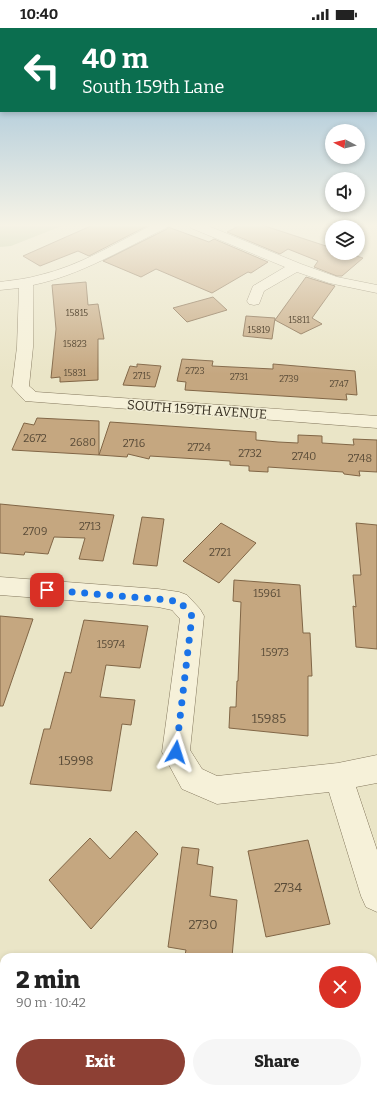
<!DOCTYPE html>
<meta charset="utf-8">
<style>
body{margin:0;font-family:Bitter,serif;background:#f6f6f6;color:#222;height:100vh;display:flex;flex-direction:column;font-size:15px;white-space:nowrap}
*{box-sizing:border-box;margin:0}
p{font-size:13px;color:#767676}
.icon{flex:none;width:22px;height:22px;fill:none;stroke:currentColor;stroke-width:2;stroke-linecap:round;stroke-linejoin:round}
.map{position:relative;flex:1;overflow:hidden}
.sheet{position:absolute;left:0px;top:925px;width:377px;height:140px;display:flex;flex-direction:column;background:#fff;border-radius:12px 12px 0 0;box-shadow:0 2px 6px #0003}
.sheet>*{flex:none}
.banner{position:absolute;left:0px;top:0px;width:377px;height:84px;box-shadow:0 2px 6px #0003;background:#0b6e4f;color:#fff;overflow:hidden}
.needle{width:26px;rotate:277deg}
.fabs{position:absolute;left:325px;top:96px;display:grid;gap:8px}
.fabs a{display:grid;place-items:center;width:40px;height:40px;border-radius:50%;background:#fff;box-shadow:0 2px 6px #0003;font-size:20px}
.pin{position:absolute;display:grid;place-items:center;width:34px;height:34px;color:#fff;margin:-17px;border-radius:8px;box-shadow:0 2px 6px #0006}
.me{position:absolute;width:44px;margin:-22px;rotate:6deg;stroke-linejoin:round;filter:drop-shadow(0 0 3px #0008)}
.turn{display:flex;align-items:center;gap:14px;height:84px;padding:0 16px;font-size:18px}
.turn .icon{width:52px;height:52px;stroke-width:2.5}
.turn b{display:block;font-size:28px;line-height:34px}
.round{display:grid;place-items:center;flex:none;width:42px;height:42px;border-radius:21px;background:#f6f6f6}
.summary{display:flex;align-items:center;justify-content:space-between;height:68px;padding:0 16px}
h1{font-size:24px;font-weight:800;line-height:30px}
.primary-button{display:flex;gap:8px;margin-top:auto;padding:8px 16px}
.primary-button a{flex:1;height:46px;border-radius:24px;background:#8d4034;color:#fff;font-size:16px;font-weight:800;line-height:46px;text-align:center}
.primary-button a+a{background:#f6f6f6;color:#222}
.status{display:flex;justify-content:space-between;align-items:center;height:28px;padding:0 20px;background:#fff;direction:ltr}
.status svg{height:11px;fill:currentColor}
.map>svg:first-child{display:block}
</style>
<div class="status"><b>10:40</b><svg viewBox="0 0 49 12"><path d="M0 12V9h3v3zM5 12V6h3v6zM10 12V3h3v9zM15 12V0h3v12zM26 1h20v11H26zM47 4h2v5h-2z"/></svg></div>
<div class="map">
<svg width="377" height="1065" viewBox="0 0 377 1065">
<rect width="100%" height="100%" fill="#eae5c7"/>
<path fill="#bcc79c" d="M0,197H64L11,218L0,219Z"/>
<g fill="#c5a780" stroke="#816646">
<path d="M93,197H149L89,228L78,223L40,238L23,228Z"/>
<path d="M241,197H262L332,220V225H346L363,230L342,248H337L314,239L318,233L288,221L280,226L227,204Z"/>
<path d="M168,199L209,214L214,211L268,234L251,245L248,244L212,265L156,241L141,249L103,233L167,201Z"/>
<path d="M306,249L335,258L312,290L322,296L301,306L275,292Z"/>
<path d="M86,254L88,277L98,276L104,311H98V352L60,354V349L51,350L56,301L52,257Z"/>
<path d="M213,269L227,282L187,294L173,280Z"/>
<path d="M246,288L275,290L272,311L243,308Z"/>
<path d="M182,331L213,333L212,338L273,341V336L355,343L357,367L346,366L347,372L185,362L186,354L177,353Z"/>
<path d="M137,336L161,338L155,359L123,357L130,338L137,339Z"/>
<path d="M37,390L99,393V427L12,422L24,395L34,397Z"/>
<path d="M110,394L256,404V412L278,414L298,415V407L322,408V415L354,417L353,411L377,412V444L359,443L360,448L344,446L343,444L268,439V444L249,443V438L230,437V433L150,428L149,431L128,426L127,429L99,427Z"/>
<path d="M0,476L114,487L103,533L79,531L85,510L54,509L48,526L25,524L24,527L0,525Z"/>
<path d="M142,489L164,491L157,538L133,536Z"/>
<path d="M221,495L256,515L219,555L183,533Z"/>
<path d="M356,495L377,497V621L356,619L353,578L356,579L353,547H361Z"/>
<path d="M234,552L300,557L303,605H310L312,648H308V708L229,700L230,679H236L237,653H238L241,574L233,573Z"/>
<path d="M0,588L33,591L3,678H0Z"/>
<path d="M84,592L148,598L140,640L106,637L100,669L135,672L131,697L122,696L111,763L30,756L44,701H50L65,644L71,645Z"/>
<path d="M136,803L158,826L91,901L49,852L90,810L110,831Z"/>
<path d="M308,812L330,896L266,909L248,823Z"/>
<path d="M182,819L199,821L197,836L213,839L210,868L237,872L232,929H196L185,927L186,922L168,919Z"/>
</g>
<g fill="none" stroke-linecap="round" stroke-linejoin="round">
<g stroke="#84785e" stroke-width="1">
<g id="minor">
<path d="M152,197H168L166,200C123,221 81,247 33,257V319L29,358L36,364L377,388V400L25,373L12,359L17,319L19,260L0,262V254C13,252 27,251 40,247C79,238 116,215 152,197Z"/>
<path d="M189,197H206L301,236L337,249L377,257V265L329,255L297,244L264,263L259,276L254,277L249,276L247,273L253,258L285,239L191,200Z"/>
<path d="M0,549L158,561L179,564L187,567L200,581L204,588L190,722L202,741L217,748L338,735L377,727V755L356,759L377,822V884L366,879L361,868L329,764L217,776L182,761L162,724L180,591L172,582L158,579L0,567Z"/>
<path d="M377,1000V1036L373,1037V1001Z"/>
<path d="M229,1061H274L272,1065H227Z"/>
</g>
</g>
<use href="#minor" fill="#f6f1d9" fill-rule="evenodd"/>
</g>
<linearGradient id="sky" x2="0" y2="1"><stop stop-color="#8eb8d6"/><stop offset="0.57" stop-color="#f6f3e6"/><stop offset="1" stop-color="#f6f3e6" stop-opacity="0"/></linearGradient>
<rect width="377" height="346" fill="url(#sky)"/>
<g fill="none" stroke-linecap="round" stroke-linejoin="round">
<path stroke="#1a73e8" stroke-width="7" stroke-dasharray="0 12.6" d="M47,562L168,572L180,574L192,588L176,724"/>
</g>
<g text-anchor="middle" stroke-width="3" stroke-linejoin="round" paint-order="stroke">
<g font-size="9" fill="#5a4c38">
<text x="77" y="288">15815</text>
<text x="299" y="295">15811</text>
<text x="259" y="305">15819</text>
<text x="75" y="319">15823</text>
<text x="195" y="346">2723</text>
<text x="75" y="348">15831</text>
<text x="142" y="351">2715</text>
<text x="239" y="352">2731</text>
<text x="289" y="354">2739</text>
<text x="339" y="359">2747</text>
</g>
<g font-size="11" fill="#5a4c38">
<text x="35" y="414">2672</text>
<text x="83" y="418">2680</text>
<text x="134" y="419">2716</text>
<text x="199" y="423">2724</text>
<text x="250" y="429">2732</text>
<text x="304" y="432">2740</text>
<text x="360" y="434">2748</text>
<text x="90" y="502">2713</text>
<text x="35" y="507">2709</text>
<text x="220" y="528">2721</text>
<text x="267" y="569">15961</text>
<text x="111" y="620">15974</text>
<text x="275" y="628">15973</text>
</g>
<g font-size="13" fill="#362e20" stroke="#f2eed6">
<text transform="translate(197 381) rotate(4)" y="5">SOUTH 159TH AVENUE</text>
</g>
<g font-size="13" fill="#5a4c38">
<text x="269" y="695">15985</text>
<text x="76" y="737">15998</text>
<text x="288" y="864">2734</text>
<text x="203" y="901">2730</text>
</g>
</g>
</svg>
<div class="fabs">
<a><svg class="needle" viewBox="-14 -14 28 28"><path d="M0-13l5 13h-10z" fill="#e53935"/><path d="M0 13l5-13h-10z" fill="#767676"/></svg></a>
<a><svg class="icon" aria-label="sound" viewBox="0 0 24 24"><path d="M4 9h4l5-4v14l-5-4H4zM17 9q2 3 0 6"/></svg></a>
<a><svg class="icon" aria-label="layers" viewBox="0 0 24 24"><path d="M12 4l9 5-9 5-9-5zM3 14l9 5 9-5"/></svg></a>
</div>
<div class="pin" style="left:47px;top:562px;background:#d93025"><svg class="icon" aria-label="arrive" viewBox="0 0 24 24"><path d="M6 21V4h12l-3 4 3 4H6"/></svg></div>
<svg class="me" style="left:176px;top:724px" viewBox="-20 -20 40 40"><path d="M0-17L14 15 0 8-14 15z" fill="#1a73e8" stroke="#fff" stroke-width="4"/></svg>
<div class="banner">
<div class="turn"><svg class="icon" aria-label="left" viewBox="0 0 24 24"><path d="M17 20v-9H6M10 6l-5 5 5 5"/></svg><div><b>40 m</b>South 159th Lane</div></div>
</div>
<section class="sheet">
<div class="summary"><div><h1>2 min</h1><p>90 m · 10:42</p></div><a class="round" style="background:#d93025;color:#fff"><svg class="icon" aria-label="close" viewBox="0 0 24 24"><path d="M6 6l12 12M18 6L6 18"/></svg></a></div>
<div class="primary-button"><a>Exit</a><a>Share</a></div>
</section>
</div>
